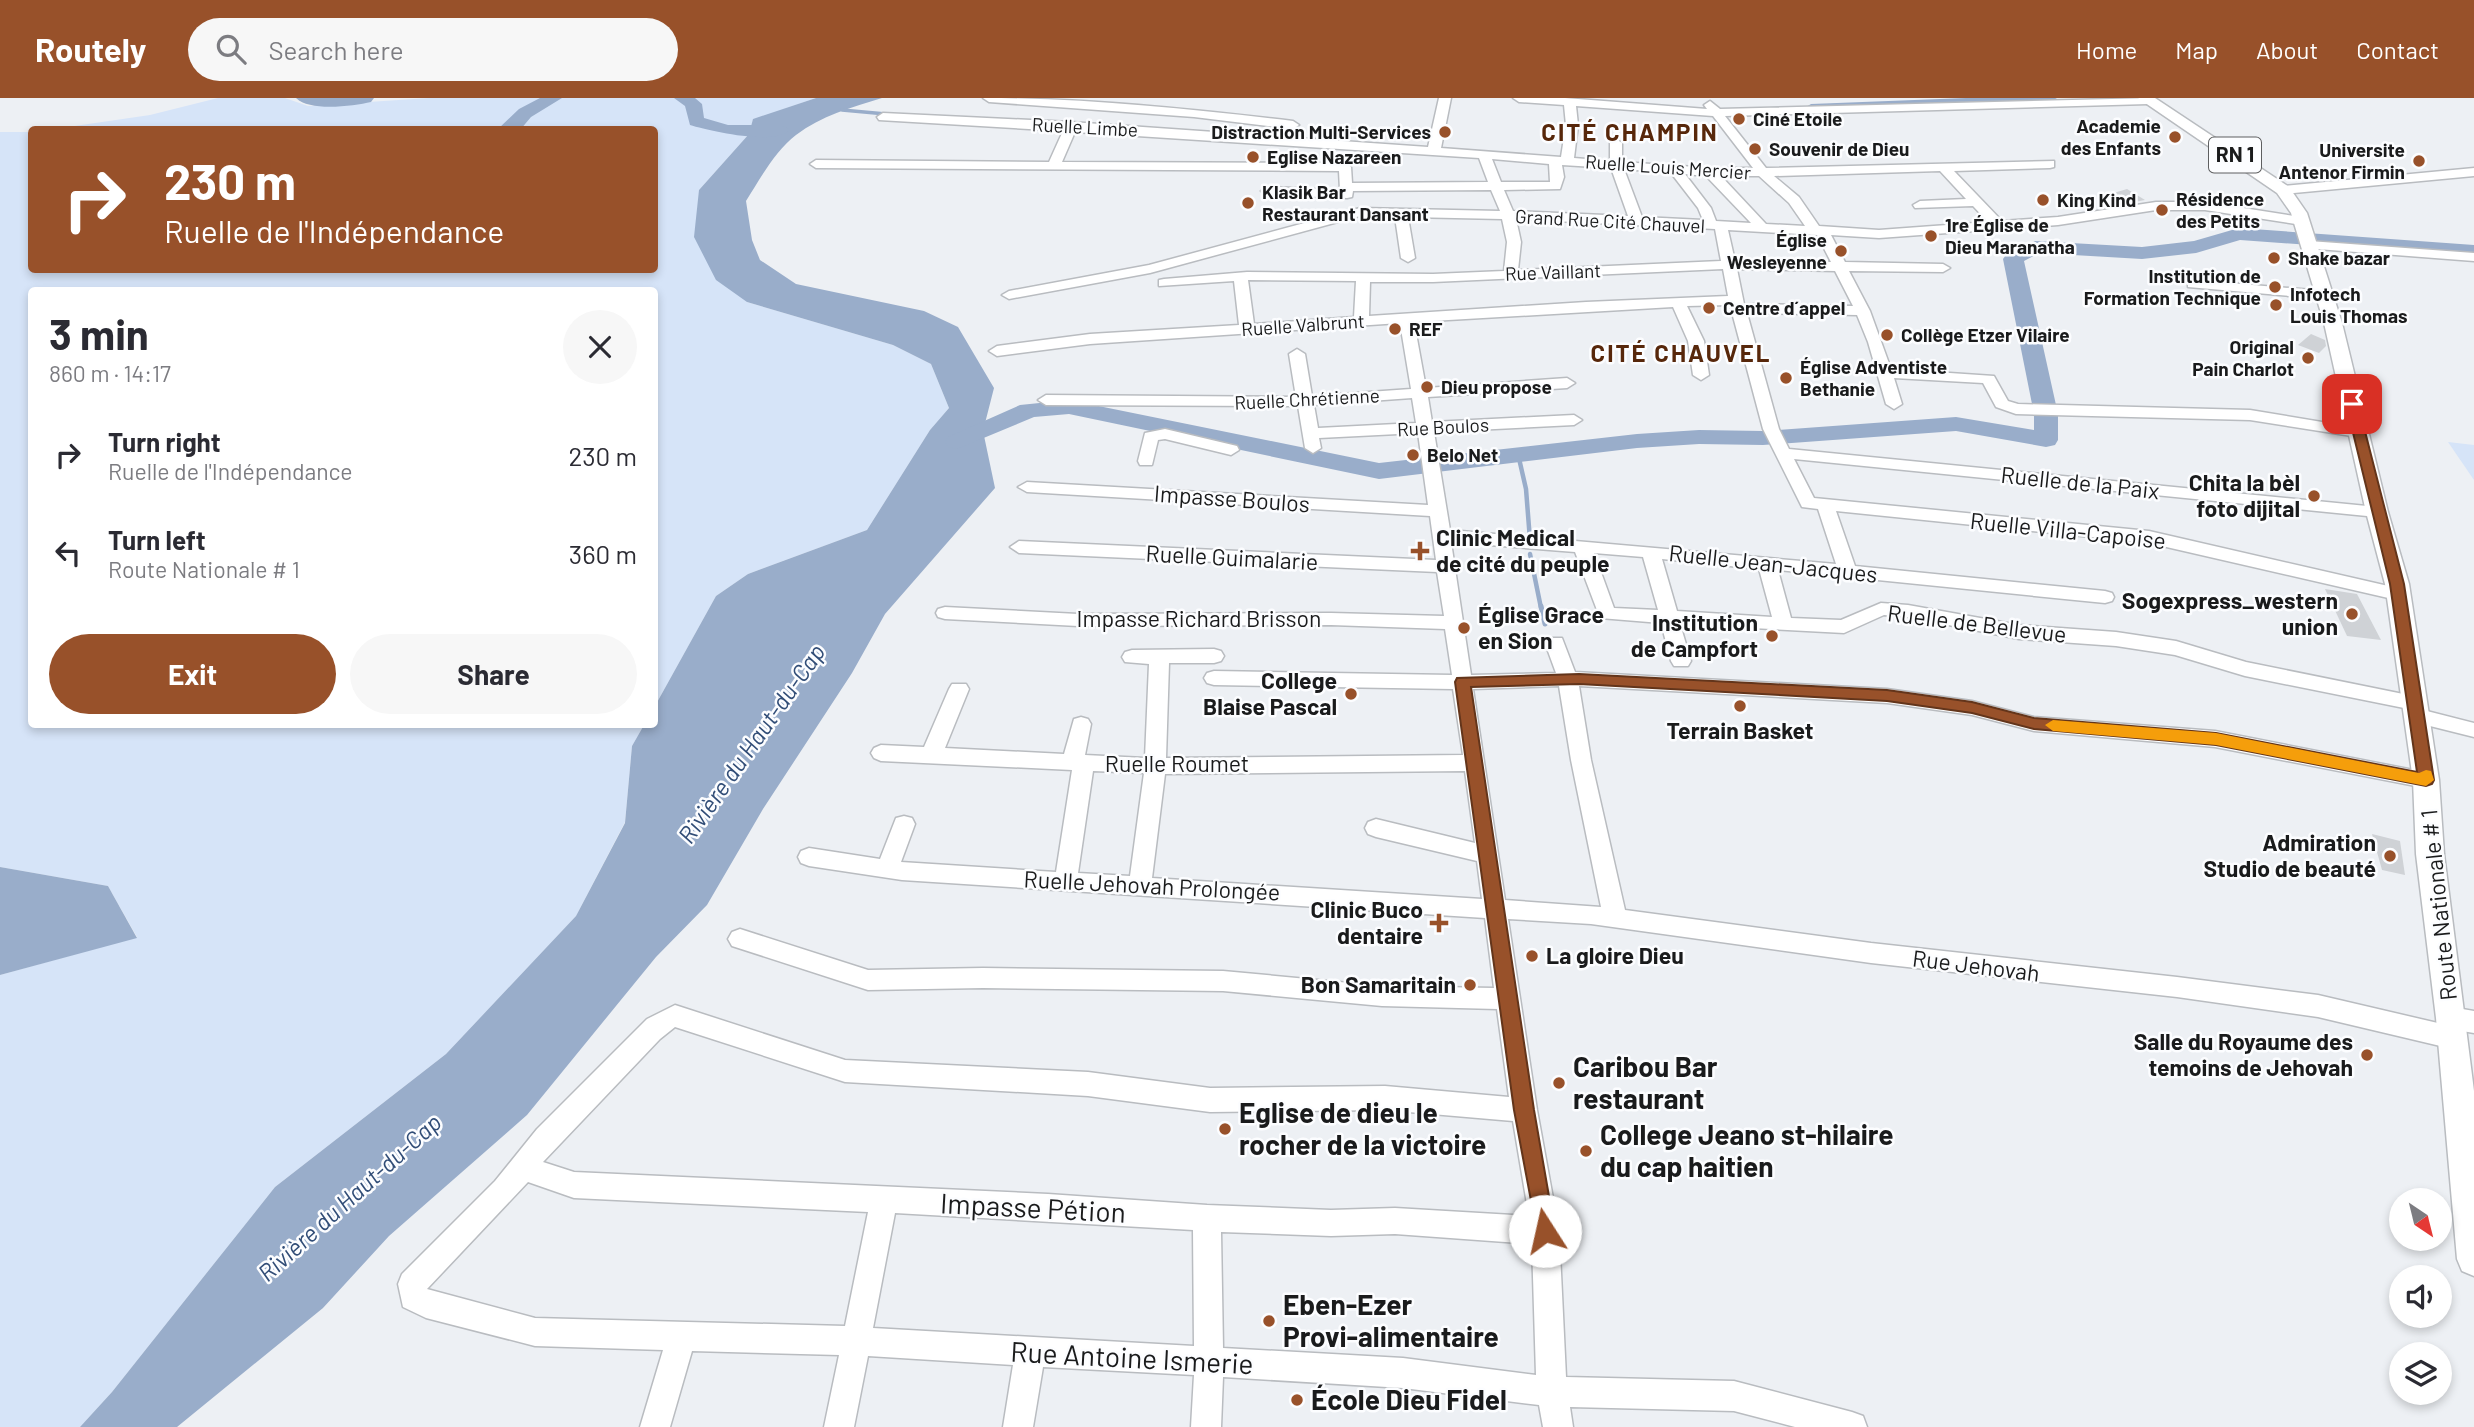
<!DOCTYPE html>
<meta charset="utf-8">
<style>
body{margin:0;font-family:Barlow,sans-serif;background:#f7f7f7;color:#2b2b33;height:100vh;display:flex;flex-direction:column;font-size:26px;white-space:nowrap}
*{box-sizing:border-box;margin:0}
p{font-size:23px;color:#7c7c81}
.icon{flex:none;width:38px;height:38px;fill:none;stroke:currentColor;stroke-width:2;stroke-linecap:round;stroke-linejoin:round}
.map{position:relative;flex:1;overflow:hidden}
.details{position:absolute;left:28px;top:189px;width:630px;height:441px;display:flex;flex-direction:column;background:#fff;border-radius:7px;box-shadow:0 4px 10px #0003}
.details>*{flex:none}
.hud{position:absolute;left:28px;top:28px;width:630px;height:147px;border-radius:7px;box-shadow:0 4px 10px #0003;background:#98512a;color:#fff;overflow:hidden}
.needle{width:46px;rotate:145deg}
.tools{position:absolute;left:2389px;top:1090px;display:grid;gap:14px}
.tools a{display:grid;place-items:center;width:63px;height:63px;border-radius:50%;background:#fff;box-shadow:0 4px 10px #0003;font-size:35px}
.pin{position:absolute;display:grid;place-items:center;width:60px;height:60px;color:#fff;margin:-30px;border-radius:14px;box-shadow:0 4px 10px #0006}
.me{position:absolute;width:77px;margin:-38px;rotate:350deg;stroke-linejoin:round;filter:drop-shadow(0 0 5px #0008)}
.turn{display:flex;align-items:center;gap:24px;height:147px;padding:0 21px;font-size:32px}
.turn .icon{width:91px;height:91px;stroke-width:2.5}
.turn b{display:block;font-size:49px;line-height:60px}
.round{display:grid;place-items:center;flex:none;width:74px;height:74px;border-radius:37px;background:#f7f7f7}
.head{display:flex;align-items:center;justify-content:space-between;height:119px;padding:0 21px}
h1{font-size:42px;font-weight:700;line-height:52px}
.button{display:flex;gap:14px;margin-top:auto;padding:14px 21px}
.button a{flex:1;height:80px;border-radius:42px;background:#98512a;color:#fff;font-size:28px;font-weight:700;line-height:80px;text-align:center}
.button a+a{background:#f7f7f7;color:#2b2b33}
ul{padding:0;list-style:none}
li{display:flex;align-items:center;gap:21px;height:98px;padding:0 21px}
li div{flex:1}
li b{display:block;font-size:26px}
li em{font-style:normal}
header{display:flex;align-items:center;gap:42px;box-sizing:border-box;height:98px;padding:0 35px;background:#98512a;color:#fff}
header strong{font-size:33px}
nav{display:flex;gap:38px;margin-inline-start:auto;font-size:24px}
.search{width:490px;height:63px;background:#f7f7f7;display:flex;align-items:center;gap:18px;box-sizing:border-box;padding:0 24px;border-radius:38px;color:#7c7c81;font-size:26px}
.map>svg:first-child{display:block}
</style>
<header>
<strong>Routely</strong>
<div class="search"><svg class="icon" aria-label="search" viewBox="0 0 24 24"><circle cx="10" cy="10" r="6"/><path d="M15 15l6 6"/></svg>Search here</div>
<nav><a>Home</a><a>Map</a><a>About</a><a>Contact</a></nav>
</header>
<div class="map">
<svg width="2474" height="1329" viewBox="0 0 2474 1329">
<rect width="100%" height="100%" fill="#edf0f4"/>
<g fill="#d6e4f8">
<path d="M218,0H285L308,8L429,0H816L753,22L749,36L699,92L747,204L893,247L931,266L949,310L930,332L867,432L748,476L716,498L655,608L654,192H32V626L644,627L632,648L625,724L576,818L446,956L275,1089L112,1294L80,1329H0V877L137,839L108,788L0,769V34H31L32,172H654V32L54,31L150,17Z"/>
<path d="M2448,344L2474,347V382Z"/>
</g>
<g fill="#99adca">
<path d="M816,0H882C852,9 821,18 796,37C775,53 760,81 746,103L752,142L760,162L796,186L924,213L958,229L994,290L983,333L995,390L885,516L852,575L763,711L707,807L656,859L527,1017L389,1138L323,1210L177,1329H80L112,1294L275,1089L446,956L576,818L625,725L632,648L644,627L654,626L655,608L716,498L748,476L867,432L930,332L949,310L931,266L893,247L747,204L716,182L694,139L699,92L749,36L753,21Z"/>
<path d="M0,769L108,788L137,840L0,877Z"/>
</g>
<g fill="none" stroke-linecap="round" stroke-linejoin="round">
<path stroke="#99adca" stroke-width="3.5" d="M842,12L886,16"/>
<g stroke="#99adca" stroke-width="4.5">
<path d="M1518,356L1526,391L1530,442"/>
<path d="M1530,456L1541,510"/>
</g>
<path stroke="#99adca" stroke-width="5" d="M1541,508L1545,526"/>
<path fill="#99adca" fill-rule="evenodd" d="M1966,0H2057L2052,3L1811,12L1806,9L1811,6Z"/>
<g fill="#99adca" fill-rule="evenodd">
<path d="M296,0H374L371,4C353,8 310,14 296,0Z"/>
<path d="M540,0H562L531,19L520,32H497L519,11Z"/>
<path d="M674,0H695L702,6L704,20L728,27H781L790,32C776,48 709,33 690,27L685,8Z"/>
<path d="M2239,130L2474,147V159L2240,142L2196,155L2142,161L2039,155L2024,163L2058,316V342L2055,347L2046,349L1956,333L1763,347L1699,346L1637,350L1379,381L1069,316L1034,319L957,351L948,349L945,344L948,339L1020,307L1069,302L1379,365L1637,336L1699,332L1763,333L1956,319L2034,332V316L2003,161L2006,157L2035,143L2142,149L2194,143Z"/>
</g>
</g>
<g fill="#cfd2d6">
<path d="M2127,91L2145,102L2124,106L2107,97Z"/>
<path d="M2311,236L2325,242L2326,248L2319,255L2298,247Z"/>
<path d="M2325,491L2357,496L2381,542L2347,538Z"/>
<path d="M2372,736L2400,743L2405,777L2382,772Z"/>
</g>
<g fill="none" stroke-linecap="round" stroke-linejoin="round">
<g stroke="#b9bcc0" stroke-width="3">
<g id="minor">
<path d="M983,0C1087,0 1190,11 1293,23L1299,27L1293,31L1194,19L989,4Z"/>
<path d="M1439,0H1451L1441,50L1561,59L1566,27L1564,7L1519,4L1513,0H1565L1707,11L1704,7L1710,3L1720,11L2152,0V4L2148,6L1725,18L1766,70L2054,63V69L2050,70L1954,73L2002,123L2058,119L2156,104H2205L2307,120L2309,123L2302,127L2205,112H2156L2058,127L1879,140L1831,137L1845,164L1943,166L1950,170L1943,174L1849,173L1870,213L1891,271L1994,278L2008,303L2018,306L2250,312L2364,331L2366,334L2364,337L2358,339L2250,322L2016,316L1996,309L1983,285L1894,280L1902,306L1894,311L1886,306L1868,244L1857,217L1747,215L1779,331L1789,351L2377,409L2386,414L2377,419L1794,361L1814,400L2149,433L2397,490L2404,492L2406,496L2404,500L2397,502L2149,445L1836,413L1855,468L2105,493L2112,495L2114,499L2112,503L2105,505L1778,472L1791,520L1841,522L1881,505L1908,507L2019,527L2116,534L2176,543L2246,564L2423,600L2426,605L2419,611L2474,625V639L2410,623L2407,618L2414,612L2245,578L2175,557L2116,548L2019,541L1908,519L1884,517L1844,535L1680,526L1691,563L1688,568H1674L1671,563L1661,525L1600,520L1575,454L1451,444L1471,577L1556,575L1545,545L1548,540H1562L1575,574L1887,591L1972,603L2034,619L2215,633L2434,676L2437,682L2434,688L2426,690L2215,649L2034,633L1972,617L1887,605L1579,588L1591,662L1625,812L1871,845L2177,879L2318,897L2442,926L2439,920L2442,912L2451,909L2474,913V935L2462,933L2465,940L2462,948L2453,951L2318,919L2177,899L1871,865L1591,826L1508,821L1537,1012L1559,1133L1566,1279L1734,1283L1852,1314L1863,1318L1867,1329H1795L1734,1313L1570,1309L1573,1329H1543L1539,1307L1403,1290L1223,1279L1221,1329H1191L1194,1277L1043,1269L1033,1329H1003L1013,1267L868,1258L854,1329H824L839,1257L692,1253L670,1329H640L663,1252L535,1248L426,1220L403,1209L398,1186L402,1176L495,1083L537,1031L647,921L675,907L845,962L1088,974L1210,990L1385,988L1509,999L1497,911L1382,908L1223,893L983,890L868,892L732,848L728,841L732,834L740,831L868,872L983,870L1223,873L1382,888L1494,890L1485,820L902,782L809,768L801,765L798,759L801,753L809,750L880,761L896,720L904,718L912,720L915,726L901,764L1056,774L1072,672L881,663L874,660L871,655L874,650L881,647L924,649L949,591L952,586H966L969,591L945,650L1064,656L1074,621L1081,619L1088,621L1091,626L1085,657L1145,660L1149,566L1125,564L1122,559L1125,554L1132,552L1214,551L1221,553L1224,558L1221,563L1214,565H1169L1166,660L1463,657L1453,591L1214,587L1207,585L1204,580L1207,575L1214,573L1452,577L1445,531L1331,527L1078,528L945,521L938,519L936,515L938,511L945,509L1078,516L1331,515L1444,518L1437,474L1019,455L1010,449L1019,443L1436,462L1430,418L1027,394L1018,389L1027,384L1428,407L1418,335L1319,340L1321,350L1313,355L1305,350L1298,308L1046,307L1038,302L1046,297L1296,299L1289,256L1297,251L1305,256L1312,298L1411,291L1400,225L1090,246L997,258L989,253L997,248L1090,236L1239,227L1234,183L1159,188V182L1164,181L1247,174L1433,176L1504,173L1507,144L1502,121L1408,119L1415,160L1408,164L1401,160L1395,119L1360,118L1150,175L1009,201L1002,197L1009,193L1149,167L1360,110L1500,113L1491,92L1353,93L1352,99L1347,100L1267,97L1261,93L1267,89L1340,92L1339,73L816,70L810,66L816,62L1049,64L1063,33L879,22L877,19L883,15L1071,24L1428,49ZM1576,8L1713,18L1753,70H1710L1622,64V45L1616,41L1610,45V63L1574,60L1578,27ZM1075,34L1479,60L1488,84L1352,85L1351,69L1345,65L1062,64ZM1492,61L1549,66L1550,84H1501ZM1562,67L1611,70L1628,118L1513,113L1504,92L1560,91L1564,79ZM1624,71L1671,75L1698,110L1703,122L1642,119ZM1940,73L1966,101L1920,103L1913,107L1915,110L1973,108L1988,124L1879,132L1819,128L1799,99L1774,78ZM1685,76L1706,78L1751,125L1716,123L1711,110ZM1721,78H1759L1789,105L1805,128L1766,126ZM1516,121L1715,131L1721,163L1518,172L1521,144ZM1728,132L1817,137L1831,164L1735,163ZM1723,171L1728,198L1586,204L1369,218L1370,184H1433ZM1737,171L1835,173L1853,208L1744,206ZM1248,182L1356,183L1354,219L1254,226ZM1730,207L1763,331L1802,409L1818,411L1836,466L1450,432L1434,334L1574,327L1582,322L1574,317L1432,324L1428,299L1567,290L1575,285L1567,280L1426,290L1414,224L1673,209L1688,243L1693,277L1701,282L1709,277L1704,243L1687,208ZM1412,300L1416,325L1318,330L1314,307ZM1594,455L1643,459L1658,512L1614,510ZM1662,461L1759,471L1772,519L1677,513ZM1559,588L1571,662L1601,809L1505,802L1473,591ZM1093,673L1144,675L1130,778L1078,775ZM1465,673L1475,745L1376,721L1368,724L1365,730L1368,736L1376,739L1477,763L1482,801L1152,780L1165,676ZM675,929L845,984L1088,998L1210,1014L1385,1012L1513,1023L1529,1118L1395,1110L1331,1112L1207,1107L1048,1096L574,1074L543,1064L660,941ZM528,1084L574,1100L868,1114L845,1228L535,1220L427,1191ZM895,1115L1193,1132L1194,1248L873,1230ZM1221,1134L1331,1138L1395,1136L1532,1146L1536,1277L1403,1260L1223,1250Z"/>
<path d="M2474,70V78L2283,96L2277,92L2283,88Z"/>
<path d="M2309,143L2474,155V163L2304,150V144Z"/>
<path d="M2193,182L2324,193L2331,197L2324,201L2188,189V183Z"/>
<path d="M1165,331L1237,348L1239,352L1231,357L1165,341L1158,342L1152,367H1140L1138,363L1145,335Z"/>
</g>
</g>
<g stroke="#b9bcc0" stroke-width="3">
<path id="major" d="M2138,0H2155L2289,89L2307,115L2342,225L2388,414L2409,486L2439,682L2444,756L2474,993V1178L2462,1173L2457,1161L2436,920L2416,756L2413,682L2385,486L2366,414L2324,225L2291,115L2277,95Z"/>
</g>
<use href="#minor" fill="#fff" fill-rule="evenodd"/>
<use href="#major" fill="#fff" fill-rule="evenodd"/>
</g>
<path fill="#98512a" stroke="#63351b" stroke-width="2" d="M2352,303L2358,306L2404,486L2434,682L2432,686L2426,688L2216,647L2034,631L1972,615L1887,603L1579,586L1471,589L1534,1012L1555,1133L1552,1140L1545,1143L1538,1140L1514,1012L1455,584L1457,580L1579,576L1887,592L1972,604L2034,620L2216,635L2417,674L2390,486L2346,306Z"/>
<path fill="#f59e0b" d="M2053,622L2216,635L2419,675L2426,672L2431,673L2434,682L2426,688L2216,647L2053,633L2045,627Z"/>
<g fill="#98512a" stroke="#fcfdff" stroke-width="2.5">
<circle cx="1739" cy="21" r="7"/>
<circle cx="1445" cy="34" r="7"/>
<circle cx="2175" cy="39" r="7"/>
<circle cx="1755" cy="51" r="7"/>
<circle cx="1253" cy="59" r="7"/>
<circle cx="2419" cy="63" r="7"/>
<circle cx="2043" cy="102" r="7"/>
<circle cx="1248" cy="105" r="7"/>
<circle cx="2162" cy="112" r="7"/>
<circle cx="1931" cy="138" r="7"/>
<circle cx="1841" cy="153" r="7"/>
<circle cx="2274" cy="160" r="7"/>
<circle cx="2275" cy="189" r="7"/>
<circle cx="2276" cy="207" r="7"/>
<circle cx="1709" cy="210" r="7"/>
<circle cx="1395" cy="231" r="7"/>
<circle cx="1887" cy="237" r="7"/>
<circle cx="2308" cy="260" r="7"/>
<circle cx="1786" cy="280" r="7"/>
<circle cx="1427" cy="289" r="7"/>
<circle cx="1413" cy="357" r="7"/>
<circle cx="2314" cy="398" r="7"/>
<path d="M1416.5 442.5h7v7h7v7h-7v7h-7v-7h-7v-7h7z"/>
<circle cx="2352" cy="516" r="7"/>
<circle cx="1464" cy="530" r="7"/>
<circle cx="1772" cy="538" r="7"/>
<circle cx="1351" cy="596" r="7"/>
<circle cx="1740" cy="608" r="7"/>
<circle cx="2390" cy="758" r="7"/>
<path d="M1435.5 814.5h7v7h7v7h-7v7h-7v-7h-7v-7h7z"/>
<circle cx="1532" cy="858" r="7"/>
<circle cx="1470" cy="887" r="7"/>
<circle cx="2367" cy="957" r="7"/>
<circle cx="1559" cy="985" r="7"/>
<circle cx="1225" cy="1031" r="7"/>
<circle cx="1586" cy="1053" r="7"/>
<circle cx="1269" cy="1223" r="7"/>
<circle cx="1297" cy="1302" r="7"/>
</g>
<g text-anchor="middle" stroke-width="5" stroke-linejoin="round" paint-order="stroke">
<g font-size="19" font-weight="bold" fill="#1a1b1c" stroke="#fcfdff" text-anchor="start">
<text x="1753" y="28">Ciné Etoile</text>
<text x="2161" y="35" text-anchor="end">Academie<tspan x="2161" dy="22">des Enfants</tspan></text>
<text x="1431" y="41" text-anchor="end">Distraction Multi-Services</text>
<text x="1769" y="58">Souvenir de Dieu</text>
<text x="2405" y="59" text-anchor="end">Universite<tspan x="2405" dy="22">Antenor Firmin</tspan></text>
<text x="1267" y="66">Eglise Nazareen</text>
<text x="1262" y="101">Klasik Bar<tspan x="1262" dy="22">Restaurant Dansant</tspan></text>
<text x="2176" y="108">Résidence<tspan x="2176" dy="22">des Petits</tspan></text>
<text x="2057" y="109">King Kind</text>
<text x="1945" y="134">1re Église de<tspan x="1945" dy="22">Dieu Maranatha</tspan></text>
<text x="1827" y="149" text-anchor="end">Église<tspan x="1827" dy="22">Wesleyenne</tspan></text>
<text x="2288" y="167">Shake bazar</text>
<text x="2261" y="185" text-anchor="end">Institution de<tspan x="2261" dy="22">Formation Technique</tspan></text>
<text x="2290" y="203">Infotech<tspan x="2290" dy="22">Louis Thomas</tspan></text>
<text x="1723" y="217">Centre d´appel</text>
<text x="1409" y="238">REF</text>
<text x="1901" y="244">Collège Etzer Vilaire</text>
<text x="2294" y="256" text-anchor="end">Original<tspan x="2294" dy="22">Pain Charlot</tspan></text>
<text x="1800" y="276">Église Adventiste<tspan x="1800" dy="22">Bethanie</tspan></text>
<text x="1441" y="296">Dieu propose</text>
<text x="1427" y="364">Belo Net</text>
</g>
<g font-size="19" fill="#1a1b1c" stroke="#fcfdff">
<text transform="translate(1085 29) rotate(3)" y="7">Ruelle Limbe</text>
<text transform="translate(1668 69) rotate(4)" y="7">Ruelle Louis Mercier</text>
<text transform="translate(1610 123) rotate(3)" y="7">Grand Rue Cité Chauvel</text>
<text transform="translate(1553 174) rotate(-2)" y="7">Rue Vaillant</text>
<text transform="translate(1303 227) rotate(-4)" y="7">Ruelle Valbrunt</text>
<text transform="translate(1307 301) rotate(-3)" y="7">Ruelle Chrétienne</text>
<text transform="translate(1443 329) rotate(-3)" y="7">Rue Boulos</text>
</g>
<rect fill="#fcfdff" stroke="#5e5f60" stroke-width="2" x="2209" y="39.5" width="52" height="35" rx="5"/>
<g font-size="21" font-weight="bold" fill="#1a1b1c">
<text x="2235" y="64">RN 1</text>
</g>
<g font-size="23" fill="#1a1b1c" stroke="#fcfdff">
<text transform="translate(2080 385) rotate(6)" y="8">Ruelle de la Paix</text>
<text transform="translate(1232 401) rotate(4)" y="8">Impasse Boulos</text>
<text transform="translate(2068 433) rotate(6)" y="8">Ruelle Villa-Capoise</text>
<text transform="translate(1232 460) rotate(3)" y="8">Ruelle Guimalarie</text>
<text transform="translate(1773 466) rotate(6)" y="8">Ruelle Jean-Jacques</text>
<text x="1199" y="529">Impasse Richard Brisson</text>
<text transform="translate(1977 526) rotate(7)" y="8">Ruelle de Bellevue</text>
<text x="1177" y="674">Ruelle Roumet</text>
<text transform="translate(1152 788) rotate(3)" y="8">Ruelle Jehovah Prolongée</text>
<text transform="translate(2439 807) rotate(-96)" y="8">Route Nationale # 1</text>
<text transform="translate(1976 868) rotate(7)" y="8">Rue Jehovah</text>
</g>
<g font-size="23" font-weight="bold" fill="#1a1b1c" stroke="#fcfdff" text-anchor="end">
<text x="2300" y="393">Chita la bèl<tspan x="2300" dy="26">foto dijital</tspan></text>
<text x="1436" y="448" text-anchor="start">Clinic Medical<tspan x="1436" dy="26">de cité du peuple</tspan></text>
<text x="2338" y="511">Sogexpress_western<tspan x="2338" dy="26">union</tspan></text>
<text x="1478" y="525" text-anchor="start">Église Grace<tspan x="1478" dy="26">en Sion</tspan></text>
<text x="1758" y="533">Institution<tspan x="1758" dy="26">de Campfort</tspan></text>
<text x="1337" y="591">College<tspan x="1337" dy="26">Blaise Pascal</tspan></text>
<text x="1740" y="641" text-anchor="middle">Terrain Basket</text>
<text x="2376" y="753">Admiration<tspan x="2376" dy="26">Studio de beauté</tspan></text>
<text x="1423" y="820">Clinic Buco<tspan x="1423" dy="26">dentaire</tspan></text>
<text x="1546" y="866" text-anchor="start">La gloire Dieu</text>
<text x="1456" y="895">Bon Samaritain</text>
<text x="2353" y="952">Salle du Royaume des<tspan x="2353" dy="26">temoins de Jehovah</tspan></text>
</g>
<g font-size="24" font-weight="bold" letter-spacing="2" fill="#57270b" stroke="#fcfdff">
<text x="1630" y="43">CITÉ CHAMPIN</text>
<text x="1681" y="264">CITÉ CHAUVEL</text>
</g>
<g font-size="24" font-style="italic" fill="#314d77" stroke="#fcfdff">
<text transform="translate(752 646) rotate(-55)" y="8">Rivière du Haut-du-Cap</text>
<text transform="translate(350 1100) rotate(-42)" y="8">Rivière du Haut-du-Cap</text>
</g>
<g font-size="28" font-weight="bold" fill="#1a1b1c" stroke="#fcfdff" text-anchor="start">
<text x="1573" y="979">Caribou Bar<tspan x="1573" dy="32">restaurant</tspan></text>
<text x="1239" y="1025">Eglise de dieu le<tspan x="1239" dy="32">rocher de la victoire</tspan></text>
<text x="1600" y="1047">College Jeano st-hilaire<tspan x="1600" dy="32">du cap haitien</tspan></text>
<text x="1283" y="1217">Eben-Ezer<tspan x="1283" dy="32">Provi-alimentaire</tspan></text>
<text x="1311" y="1312">École Dieu Fidel</text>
</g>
<g font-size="28" fill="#1a1b1c" stroke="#fcfdff">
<text transform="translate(1033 1110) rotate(3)" y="10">Impasse Pétion</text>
<text transform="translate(1132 1260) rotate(3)" y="10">Rue Antoine Ismerie</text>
</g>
</g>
</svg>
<div class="tools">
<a><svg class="needle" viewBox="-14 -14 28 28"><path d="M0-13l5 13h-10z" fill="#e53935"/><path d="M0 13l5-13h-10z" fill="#7c7c81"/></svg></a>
<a><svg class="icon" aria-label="sound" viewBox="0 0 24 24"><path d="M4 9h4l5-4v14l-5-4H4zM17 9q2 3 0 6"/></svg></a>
<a><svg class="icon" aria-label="layers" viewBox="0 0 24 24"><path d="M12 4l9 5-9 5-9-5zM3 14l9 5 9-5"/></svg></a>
</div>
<div class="pin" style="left:2352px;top:306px;background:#d93025"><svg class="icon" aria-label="arrive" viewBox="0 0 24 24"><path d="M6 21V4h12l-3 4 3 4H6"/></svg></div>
<svg class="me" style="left:1545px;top:1133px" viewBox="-20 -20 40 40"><circle r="19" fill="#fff"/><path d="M0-13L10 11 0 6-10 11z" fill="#98512a"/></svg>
<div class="hud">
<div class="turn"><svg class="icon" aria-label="right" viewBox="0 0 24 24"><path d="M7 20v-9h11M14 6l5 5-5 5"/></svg><div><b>230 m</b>Ruelle de l'Indépendance</div></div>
</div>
<section class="details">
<div class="head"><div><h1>3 min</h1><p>860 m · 14:17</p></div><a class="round"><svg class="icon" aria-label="close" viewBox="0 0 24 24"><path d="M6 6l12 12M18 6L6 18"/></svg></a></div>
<ul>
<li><svg class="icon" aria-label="right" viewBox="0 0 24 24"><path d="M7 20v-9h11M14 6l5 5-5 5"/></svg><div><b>Turn right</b><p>Ruelle de l'Indépendance</p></div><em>230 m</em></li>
<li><svg class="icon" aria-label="left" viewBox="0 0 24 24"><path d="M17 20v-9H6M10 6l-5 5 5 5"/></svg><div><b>Turn left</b><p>Route Nationale # 1</p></div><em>360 m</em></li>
</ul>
<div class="button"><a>Exit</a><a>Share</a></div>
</section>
</div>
